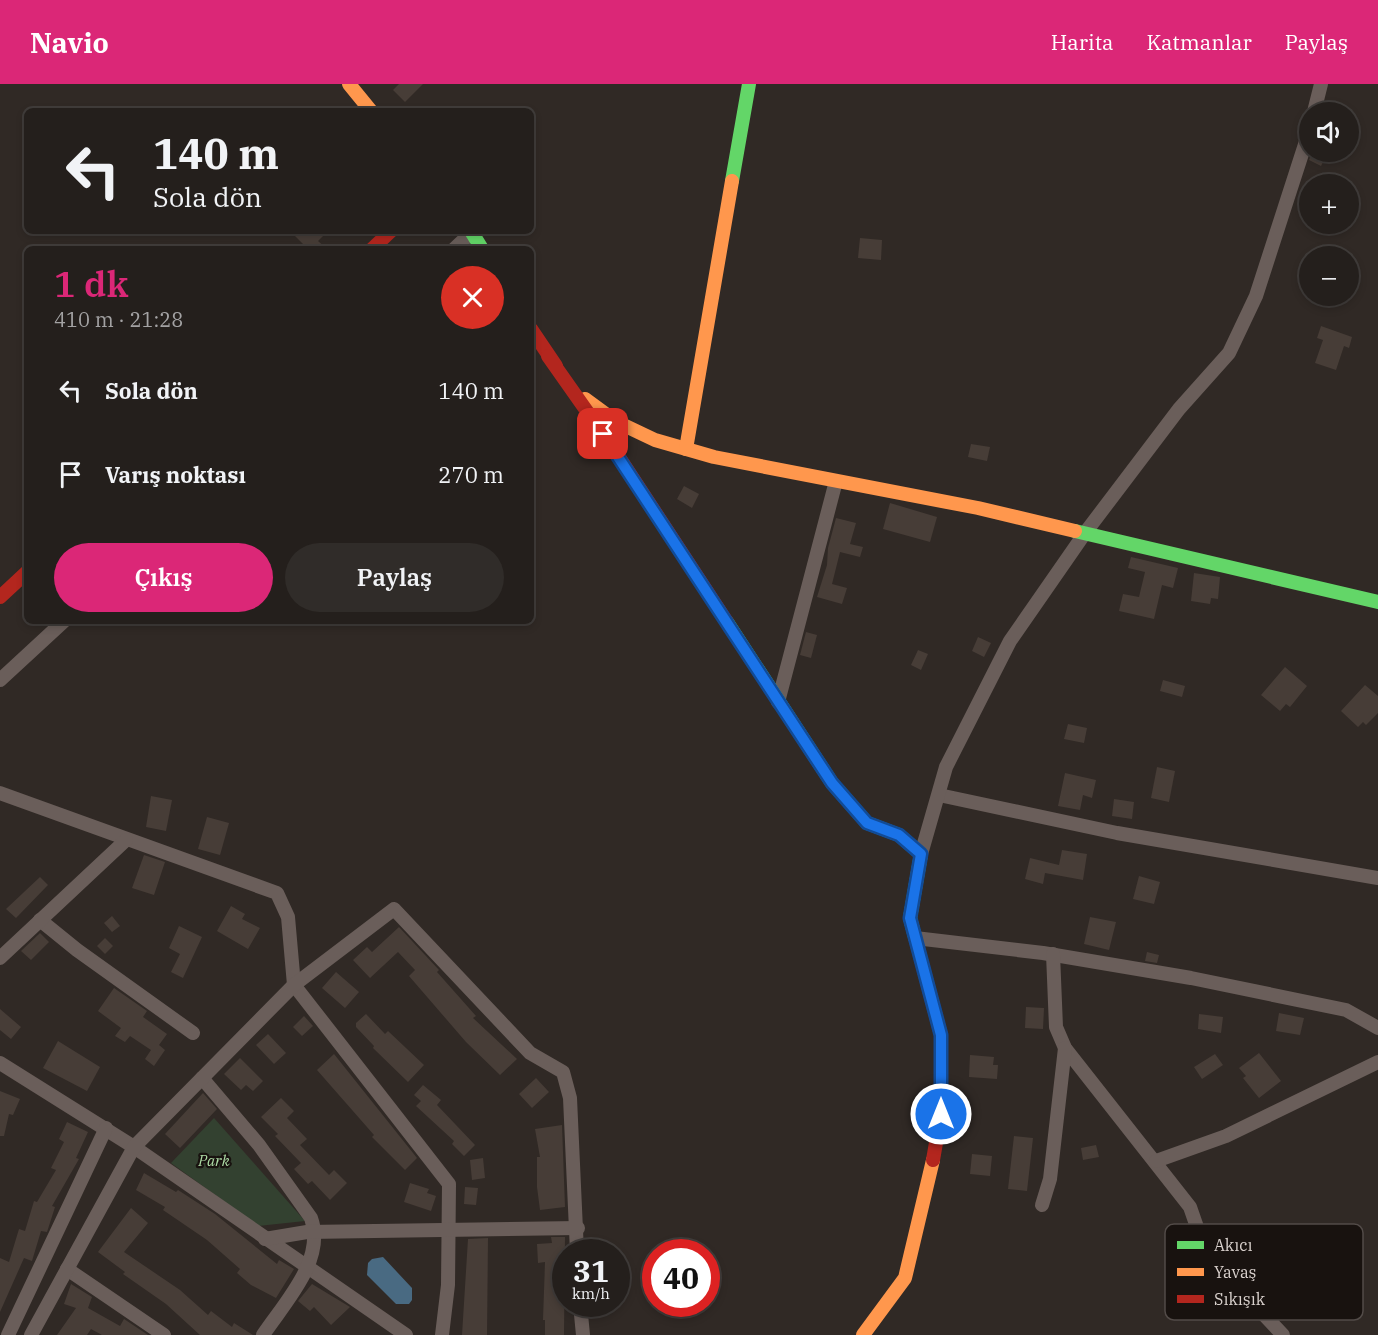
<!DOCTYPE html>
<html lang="tr">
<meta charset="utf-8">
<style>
body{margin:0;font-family:"IBM Plex Serif",serif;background:#302c29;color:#f1f3f6;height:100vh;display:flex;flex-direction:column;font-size:22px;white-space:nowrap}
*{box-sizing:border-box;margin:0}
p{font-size:20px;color:#a3a2a3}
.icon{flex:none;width:33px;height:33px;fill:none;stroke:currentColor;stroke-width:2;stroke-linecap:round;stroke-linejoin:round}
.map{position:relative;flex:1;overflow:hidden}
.panel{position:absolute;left:24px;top:162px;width:510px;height:378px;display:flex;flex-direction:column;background:#241f1c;border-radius:9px;box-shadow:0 3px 9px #0003,0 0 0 2px #413d3b}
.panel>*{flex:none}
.hud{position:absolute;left:24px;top:24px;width:510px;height:126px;border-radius:9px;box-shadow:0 3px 9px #0003,0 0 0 2px #413d3b;background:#241f1c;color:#f1f3f6;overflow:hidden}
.buttons{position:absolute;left:1299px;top:18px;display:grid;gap:12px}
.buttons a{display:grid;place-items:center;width:60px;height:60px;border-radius:50%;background:#241f1c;box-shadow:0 3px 9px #0003,0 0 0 2px #413d3b;font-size:30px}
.speed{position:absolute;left:552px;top:1155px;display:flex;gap:12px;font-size:30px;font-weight:700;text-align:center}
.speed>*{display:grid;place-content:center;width:78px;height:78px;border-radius:50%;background:#241f1c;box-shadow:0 3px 9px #0003,0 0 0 2px #413d3b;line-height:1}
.speed small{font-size:15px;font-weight:400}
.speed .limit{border:9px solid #d22;background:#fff;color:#111}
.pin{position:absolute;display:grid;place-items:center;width:51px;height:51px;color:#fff;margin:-26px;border-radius:12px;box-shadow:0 3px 9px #0006}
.me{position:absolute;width:66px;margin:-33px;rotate:0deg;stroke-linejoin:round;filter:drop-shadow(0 0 4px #0008)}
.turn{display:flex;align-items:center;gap:21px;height:126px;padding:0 30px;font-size:27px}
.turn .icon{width:78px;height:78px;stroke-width:2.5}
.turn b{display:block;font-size:42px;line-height:51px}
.round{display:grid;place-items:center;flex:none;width:63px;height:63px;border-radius:32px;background:#302c29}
.head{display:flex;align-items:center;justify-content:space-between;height:102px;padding:0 30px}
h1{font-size:36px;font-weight:600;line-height:45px;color:#db2777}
.primary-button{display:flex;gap:12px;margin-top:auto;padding:12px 30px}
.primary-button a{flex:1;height:69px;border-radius:36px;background:#db2777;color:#fff;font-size:24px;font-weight:600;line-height:69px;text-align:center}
.primary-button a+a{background:#302c29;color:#f1f3f6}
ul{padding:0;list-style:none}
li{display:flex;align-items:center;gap:18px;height:84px;padding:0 30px}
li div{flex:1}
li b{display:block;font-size:22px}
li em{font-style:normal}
header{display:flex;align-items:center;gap:36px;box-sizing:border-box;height:84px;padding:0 30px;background:#db2777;color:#fff}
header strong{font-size:28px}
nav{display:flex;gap:33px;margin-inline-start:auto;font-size:21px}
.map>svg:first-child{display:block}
</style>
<header>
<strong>Navio</strong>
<nav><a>Harita</a><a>Katmanlar</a><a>Paylaş</a></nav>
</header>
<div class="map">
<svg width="1378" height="1251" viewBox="0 0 1378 1251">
<rect width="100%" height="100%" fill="#302925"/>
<path fill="#334130" d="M214,1034L305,1137L258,1142L171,1079Z"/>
<path fill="#496a82" d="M383,1173L412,1204V1216L409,1220H396L367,1191L368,1179L372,1175Z"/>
<g fill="#473d37">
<path d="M399,0H423L405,18L393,6Z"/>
<path d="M1312,68H1328L1321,82L1309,76Z"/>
<path d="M290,147H328L318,157L327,165H308Z"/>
<path d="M860,154L882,156L881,176L858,174Z"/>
<path d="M1321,242L1352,253L1349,264L1344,262L1336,286L1315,279L1323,256L1317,254Z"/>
<path d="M971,360L990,363L987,377L968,373Z"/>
<path d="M684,402L699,410L692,424L677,415Z"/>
<path d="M890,419L937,433L930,458L883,445Z"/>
<path d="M836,434L856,439L850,460L863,463L860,473L840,468L832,500L847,504L842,520L817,513L827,481L828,464Z"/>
<path d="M1131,473L1178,484L1173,504L1162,501L1154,535L1119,527L1123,510L1139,513L1145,488L1128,484Z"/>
<path d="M1194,489L1220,493L1218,515L1211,514L1210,520L1191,517Z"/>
<path d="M806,548L817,551L811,574L800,571Z"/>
<path d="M978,553L991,559L984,573L972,567Z"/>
<path d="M918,566L928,570L921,586L911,581Z"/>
<path d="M1285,583L1307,602L1290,623L1286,620L1280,627L1261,611Z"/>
<path d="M1163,596L1185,602L1182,613L1160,607Z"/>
<path d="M1365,601L1378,612V629L1366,641L1363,638L1358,643L1341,627Z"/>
<path d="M1068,640L1087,644L1084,659L1064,655Z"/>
<path d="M1157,683L1175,687L1169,718L1151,714Z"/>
<path d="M1065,689L1096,696L1092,714L1083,711L1080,726L1058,722Z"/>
<path d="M151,712L172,716L166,747L146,743Z"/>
<path d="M1114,715L1134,718L1132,735L1112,732Z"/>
<path d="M207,733L229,739L220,771L198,765Z"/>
<path d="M1062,766L1087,770L1083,796L1045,789L1043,800L1025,795L1030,774L1059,781Z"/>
<path d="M144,771L165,778L154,811L132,804Z"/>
<path d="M1139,792L1160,798L1154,820L1133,815Z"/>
<path d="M40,793L48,801L16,834L6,825Z"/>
<path d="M231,822L245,830L242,835L260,844L248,865L217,847Z"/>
<path d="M112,832L120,842L112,848L104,839Z"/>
<path d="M1090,833L1116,838L1109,866L1084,860Z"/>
<path d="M179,842L202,853L183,894L171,888L180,870L169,864Z"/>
<path d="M399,843L439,886L437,888L476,932L473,934L517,975L500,991L466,958L409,892L415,886L398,868L370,894L353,876L367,863L372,868Z"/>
<path d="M40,849L49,858L31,876L21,867Z"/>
<path d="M105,854L113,862L105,870L97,862Z"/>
<path d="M1147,868L1159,871L1157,879L1145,877Z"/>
<path d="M336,888L359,908L345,924L322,904Z"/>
<path d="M114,904L147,927L143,933L167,950L159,961L165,966L154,982L145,975L151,966L130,952L125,958L115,952L121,944L98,927Z"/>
<path d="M1026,923L1044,924L1043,945L1025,944Z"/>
<path d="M0,925L21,943L11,955L0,946Z"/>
<path d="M1279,929L1304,934L1300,951L1276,947Z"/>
<path d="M366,930L385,950L388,947L424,981L408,998L373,964L374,962L356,943V939Z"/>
<path d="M1199,930L1223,933L1221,949L1198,945Z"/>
<path d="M304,932L313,942L302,952L293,943Z"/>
<path d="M268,950L286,969L274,980L256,961Z"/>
<path d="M58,957L100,983L87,1007L43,984Z"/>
<path d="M1259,969L1281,997L1259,1014L1243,994L1246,992L1239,984Z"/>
<path d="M334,970L417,1074L405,1086L372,1053L374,1051L317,986Z"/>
<path d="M1215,970L1223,981L1202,995L1194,983Z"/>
<path d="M970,971L994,973L993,981H998L997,995L969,993Z"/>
<path d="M240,974L263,997L253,1007L246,1001L241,1006L224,990Z"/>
<path d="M536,994L549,1008L532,1024L519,1010Z"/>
<path d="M423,1001L441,1016L437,1021L475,1061L464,1072L452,1060L454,1057L416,1022L421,1017L414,1011Z"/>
<path d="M0,1007L20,1015L13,1031L9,1030L4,1052H0Z"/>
<path d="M203,1009L217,1025L180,1064L165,1050Z"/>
<path d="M281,1014L294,1027L287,1034L307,1055L300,1061L329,1091L334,1086L347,1099L330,1116L312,1097L308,1100L294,1085L301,1079L275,1052L278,1050L261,1033Z"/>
<path d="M67,1038L88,1048L76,1074L79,1075L52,1122L55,1123L48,1145L47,1148L41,1147L32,1177L24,1174L0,1228V1174L9,1178L19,1145L25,1147L34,1117L37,1118L56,1086L51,1084L64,1058L59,1055Z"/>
<path d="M562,1041L565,1123L540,1126L537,1103V1073H540L535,1045Z"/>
<path d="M1014,1052L1033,1054L1027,1107L1008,1105Z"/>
<path d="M1096,1061L1099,1073L1083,1076L1081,1064Z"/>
<path d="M972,1070L992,1072L990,1092L970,1090Z"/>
<path d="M483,1074L485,1094L472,1096L470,1076Z"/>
<path d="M144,1089L176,1108L178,1106L215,1130L277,1180L279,1176L294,1185L276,1214L251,1201L237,1189L240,1185L207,1156L163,1126L165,1123L136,1106Z"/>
<path d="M410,1099L429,1105L427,1109L436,1112L431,1127L404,1118Z"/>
<path d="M465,1103L478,1104L476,1121L464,1120Z"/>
<path d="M131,1124L148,1139L124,1168L180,1206L208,1231L211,1227L232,1243L234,1239L253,1251H200L166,1220L123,1190L125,1188L98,1168Z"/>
<path d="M551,1153H565L564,1251H545V1236H543L545,1178L538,1179L537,1160L552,1159Z"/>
<path d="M488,1154L487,1251H462L468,1155Z"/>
<path d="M71,1200L92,1213L88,1224L120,1242L124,1235L148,1251H102L91,1245L87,1251H57L76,1224L64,1220Z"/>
<path d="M312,1200L350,1223L331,1241L314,1223L310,1227L298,1217Z"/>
</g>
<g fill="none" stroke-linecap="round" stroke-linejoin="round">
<g stroke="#6a5e5a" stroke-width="14">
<path d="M1314,28L1321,0"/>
<path d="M454,165L472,148"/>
<path d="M0,596L64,537"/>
<path d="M778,618L836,397"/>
<path d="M0,709L277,809L288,833L294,901L449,1100L448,1201L442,1251"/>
<path d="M939,711L1117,749L1378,794"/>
<path d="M921,770L946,683L1010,557L1085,449L1179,325L1229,269L1256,212L1310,45"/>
<path d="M40,836L77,866L193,949"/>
<path d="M915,854L1043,869L1191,894L1346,926L1378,944"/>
<path d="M1053,870L1056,943L1065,964L1190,1123L1206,1169L1283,1251"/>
<path d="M0,874L126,756"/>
<path d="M0,979L134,1063L406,1251"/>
<path d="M202,994L259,1061L311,1134C326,1176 285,1218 263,1251"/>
<path d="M1156,1077L1226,1052L1378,978"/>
<path d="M1042,1121L1050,1095L1065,964"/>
<path d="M265,1155L307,1148L578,1144"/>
<path d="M67,1185L164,1251"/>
<path d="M580,1220L583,1251"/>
<path d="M8,1251L106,1044"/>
<path d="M31,1251L134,1063L294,901L394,825L530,969L563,988L570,1014L577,1168"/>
</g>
<g stroke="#63d668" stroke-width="14">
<path d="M732,97L749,0"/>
<path d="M471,147L482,165"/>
<path d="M1075,447L1378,518"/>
<path d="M727,538L832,699L867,739L899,751L921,770L910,834L915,853"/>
</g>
<g stroke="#ff974d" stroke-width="14">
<path d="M349,0L371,27"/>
<path d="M585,315L615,337L655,356L714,373L978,424L1075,447"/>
<path d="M686,365L732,97"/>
<path d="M863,1251L905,1194L933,1076"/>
</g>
<g stroke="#b3261e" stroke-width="14">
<path d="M372,165L391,147"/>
<path d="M531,245L556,282"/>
<path d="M548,272L617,370L727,538"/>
<path d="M0,513L27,488"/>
<path d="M915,853L941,951V1030L933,1076"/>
</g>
</g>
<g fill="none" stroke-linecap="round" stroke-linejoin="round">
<g stroke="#114b97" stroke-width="15">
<path id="route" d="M603,350L832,699L867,739L899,751L921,770L910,834L941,951V1030"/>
</g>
<use href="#route" stroke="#1a73e8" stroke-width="10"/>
</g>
<g text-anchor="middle" stroke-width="4.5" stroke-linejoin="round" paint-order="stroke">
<g font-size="15" font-style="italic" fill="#aedca6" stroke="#18120f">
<text x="214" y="1082">Park</text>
</g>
</g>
<rect x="1165" y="1140" width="198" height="96" rx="9" fill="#18120f" stroke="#524b48" stroke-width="1.5"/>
<rect x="1177" y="1157" width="27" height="8" fill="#63d668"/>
<rect x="1177" y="1184" width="27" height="8" fill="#ff974d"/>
<rect x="1177" y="1211" width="27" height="8" fill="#b3261e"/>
<g font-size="16" fill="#d9d1cd">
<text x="1214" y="1167">Akıcı</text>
<text x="1214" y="1194">Yavaş</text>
<text x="1214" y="1221">Sıkışık</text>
</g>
</svg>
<div class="buttons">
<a><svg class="icon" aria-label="sound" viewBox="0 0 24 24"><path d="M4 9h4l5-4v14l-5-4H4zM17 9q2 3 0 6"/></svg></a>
<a>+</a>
<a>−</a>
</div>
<div class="speed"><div>31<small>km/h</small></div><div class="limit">40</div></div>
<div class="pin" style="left:603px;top:350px;background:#d93025"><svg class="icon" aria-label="arrive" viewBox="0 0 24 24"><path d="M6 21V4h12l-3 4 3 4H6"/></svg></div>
<svg class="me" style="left:941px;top:1030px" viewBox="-20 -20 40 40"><circle r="17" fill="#1a73e8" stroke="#fff" stroke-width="3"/><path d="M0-11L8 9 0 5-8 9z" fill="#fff"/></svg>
<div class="hud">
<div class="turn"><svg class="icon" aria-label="left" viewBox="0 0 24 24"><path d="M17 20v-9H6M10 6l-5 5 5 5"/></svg><div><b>140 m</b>Sola dön</div></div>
</div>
<section class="panel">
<div class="head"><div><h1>1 dk</h1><p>410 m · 21:28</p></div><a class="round" style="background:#d93025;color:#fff"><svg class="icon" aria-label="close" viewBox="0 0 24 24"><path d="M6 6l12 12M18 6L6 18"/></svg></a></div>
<ul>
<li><svg class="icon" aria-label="left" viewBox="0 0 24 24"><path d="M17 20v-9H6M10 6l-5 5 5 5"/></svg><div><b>Sola dön</b></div><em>140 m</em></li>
<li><svg class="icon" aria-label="arrive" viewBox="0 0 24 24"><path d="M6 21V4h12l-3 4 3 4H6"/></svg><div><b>Varış noktası</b></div><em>270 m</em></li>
</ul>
<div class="primary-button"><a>Çıkış</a><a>Paylaş</a></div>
</section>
</div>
